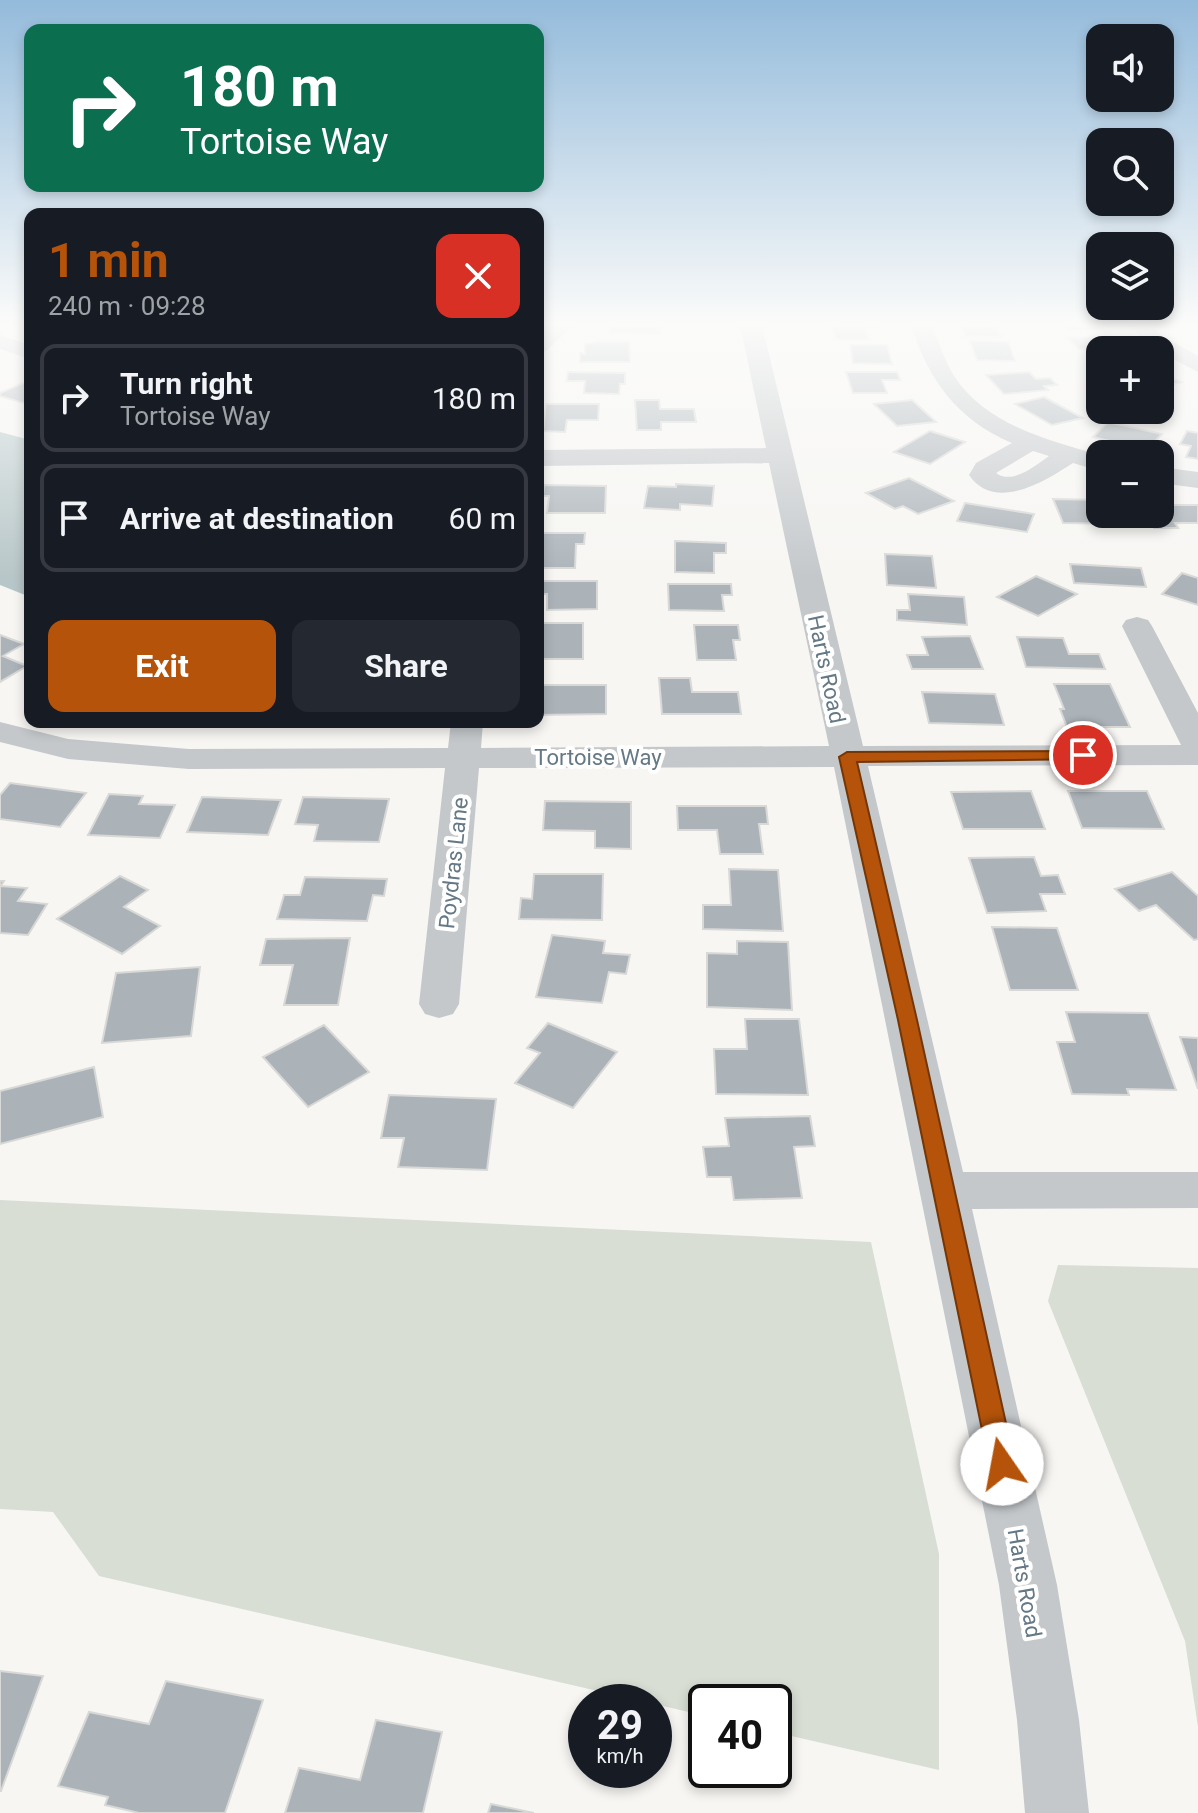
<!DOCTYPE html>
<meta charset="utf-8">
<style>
body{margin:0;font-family:Roboto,sans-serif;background:#242831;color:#f1f3f6;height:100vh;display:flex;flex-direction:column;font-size:30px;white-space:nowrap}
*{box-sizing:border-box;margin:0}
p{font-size:26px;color:#9ea1a6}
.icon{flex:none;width:44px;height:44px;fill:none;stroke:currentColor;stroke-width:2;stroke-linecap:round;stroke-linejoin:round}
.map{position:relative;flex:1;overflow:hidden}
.sheet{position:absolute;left:24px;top:208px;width:520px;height:520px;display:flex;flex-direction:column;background:#171b24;border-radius:16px;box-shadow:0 4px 12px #0003}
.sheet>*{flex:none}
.guide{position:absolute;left:24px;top:24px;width:520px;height:168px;border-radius:16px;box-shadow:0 4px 12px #0003;background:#0b6e4f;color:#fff;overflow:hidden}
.controls{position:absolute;left:1086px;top:24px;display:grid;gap:16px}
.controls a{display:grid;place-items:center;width:88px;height:88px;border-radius:16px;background:#171b24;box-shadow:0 4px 12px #0003;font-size:40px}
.speed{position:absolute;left:568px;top:1684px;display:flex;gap:16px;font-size:40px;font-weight:700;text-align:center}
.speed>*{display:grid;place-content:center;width:104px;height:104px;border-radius:50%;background:#171b24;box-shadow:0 4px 12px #0003;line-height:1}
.speed small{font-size:20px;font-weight:400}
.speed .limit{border:4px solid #111;border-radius:12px;background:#fff;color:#111}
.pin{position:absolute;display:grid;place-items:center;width:68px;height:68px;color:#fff;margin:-34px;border:4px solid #fff;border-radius:50%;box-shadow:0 2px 8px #0007}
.me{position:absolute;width:88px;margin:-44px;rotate:348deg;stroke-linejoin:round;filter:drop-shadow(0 0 6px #0008)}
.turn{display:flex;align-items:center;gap:28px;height:168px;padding:0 24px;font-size:36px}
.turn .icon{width:104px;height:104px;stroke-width:2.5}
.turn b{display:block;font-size:56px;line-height:68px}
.round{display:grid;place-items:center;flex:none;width:84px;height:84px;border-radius:16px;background:#242831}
.head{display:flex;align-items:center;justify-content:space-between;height:136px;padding:0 24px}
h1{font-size:48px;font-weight:700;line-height:60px;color:#b45309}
.cta{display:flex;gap:16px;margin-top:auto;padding:16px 24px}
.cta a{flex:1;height:92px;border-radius:16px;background:#b45309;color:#fff;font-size:32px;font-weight:700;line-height:92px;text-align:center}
.cta a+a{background:#242831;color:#f1f3f6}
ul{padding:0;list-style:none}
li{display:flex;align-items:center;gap:24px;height:108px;margin:0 16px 12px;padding:0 8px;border:4px solid #363941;border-radius:16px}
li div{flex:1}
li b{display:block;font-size:30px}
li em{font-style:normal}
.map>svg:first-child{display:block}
</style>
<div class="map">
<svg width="1198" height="1813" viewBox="0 0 1198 1813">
<rect width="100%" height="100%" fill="#f7f6f3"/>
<g fill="#d8ded4">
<path d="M0,1200L871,1242L939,1554V1770L774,1732V1702H706V1716L99,1576L53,1512L0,1509Z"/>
<path d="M1058,1265L1198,1268V1727L1185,1641L1048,1301Z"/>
</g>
<path fill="#b7c6c8" d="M0,432L30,440V597L0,585Z"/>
<g fill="#abb3b9" stroke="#d8d8d6" stroke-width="2">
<path d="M627,325H660L659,334L610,333L611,326Z"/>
<path d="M831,325H879L880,327H864L868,339H836Z"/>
<path d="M960,325H996L1001,337L965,336Z"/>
<path d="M1064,325H1099L1103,330H1068Z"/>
<path d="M1109,336L1124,350H1100V357L1091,349H1079L1068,338Z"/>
<path d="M970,341L1008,342L1015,361L977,360Z"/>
<path d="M597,342H629L630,362H580V353L585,354V344Z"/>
<path d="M850,345H887L892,364L853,363Z"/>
<path d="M568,372L625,373V384H620L619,394L584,393L585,381H567Z"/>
<path d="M846,372H897L900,380H882L887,393H853Z"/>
<path d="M1029,372L1036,379L1050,378L1057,385L1044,386L1048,390L1004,394L986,375Z"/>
<path d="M1160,373L1181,382L1160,388Z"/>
<path d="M30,380V405L0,396V393Z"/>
<path d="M1044,397L1083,418L1052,425L1015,404Z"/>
<path d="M635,400H659L660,409H694L696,422H661V430H637Z"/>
<path d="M912,400L936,422L897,426L874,404Z"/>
<path d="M546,404H599L598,420H567L565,432L543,431Z"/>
<path d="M1108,422L1162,434L1147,450L1093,437Z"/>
<path d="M930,431L965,442L930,464L894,452Z"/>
<path d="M1187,431L1198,433V459L1186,457L1191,446L1180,444Z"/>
<path d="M909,478L954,501L918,514L903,506L895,509L866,493Z"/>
<path d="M676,484L714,486L712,506L680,504V510L644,508L648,486L676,487Z"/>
<path d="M544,485L606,486L605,513H547L549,496H543Z"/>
<path d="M1160,496L1165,505H1198V523H1175L1178,528H1154L1146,514H1160Z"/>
<path d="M1053,499L1100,500V514H1132L1134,519H1119L1121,524L1063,523Z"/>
<path d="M965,503L1034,514L1027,532L957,521Z"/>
<path d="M538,533H585L584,544H576L575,568H538Z"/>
<path d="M675,541L726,543V553H714V573L675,572Z"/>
<path d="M885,554L932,556L936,588L887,585Z"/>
<path d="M1070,564L1141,568L1146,587L1074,583Z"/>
<path d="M1182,573L1198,578V605L1162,594Z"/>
<path d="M1036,576L1077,594L1038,616L997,597Z"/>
<path d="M538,581H597V609L547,610V594H538Z"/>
<path d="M668,584H731L732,595H722L724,611L669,610Z"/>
<path d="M908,594L964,597L967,625L897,620V610H910Z"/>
<rect x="538" y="623" width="45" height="36"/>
<path d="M694,625H738L740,640H733L736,660H697Z"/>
<path d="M0,635L24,644L3,656L27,666L0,682Z"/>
<path d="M970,636L983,669H912L907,655H928L922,637Z"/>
<path d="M1017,637L1063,638L1069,654H1099L1105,669L1026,667Z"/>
<path d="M659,678H690L692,692H738L741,714H662Z"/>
<path d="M1054,684H1110L1130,727H1067L1060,709H1064Z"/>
<path d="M538,685H606V714L538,715Z"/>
<path d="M922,692L995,694L1004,725L929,723Z"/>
<path d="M10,783L86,793L60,827L0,819V795Z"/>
<path d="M1031,791L1045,829H963L951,792Z"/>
<path d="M1068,791H1147L1164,829L1082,828Z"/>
<path d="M109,794L143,796L139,804L175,805L160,838L88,835Z"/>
<path d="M202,797L281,800L268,835L187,832Z"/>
<path d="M303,797L389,799L379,842L314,841L318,825L295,824Z"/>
<path d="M545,801L631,802V849L595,848V831L543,830Z"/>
<path d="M677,806H766L768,824H759L763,854H720L717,830H678Z"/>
<path d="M1034,857L1041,876L1058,875L1065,894H1040L1046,911L987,913L969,858Z"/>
<path d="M729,869L778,870L783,931L703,929V905H731Z"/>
<path d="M1172,872L1198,896V939L1194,940L1156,905L1139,911L1115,889Z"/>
<path d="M534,874H603L602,920L519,919L521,898L532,899Z"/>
<path d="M120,876L148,890L124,907L160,926L122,954L57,919Z"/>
<path d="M305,877L387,879L384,896L373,895L367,921L277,919L284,895H300Z"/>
<path d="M0,881H4L1,886L27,888L18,901L47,904L28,935L0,933Z"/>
<path d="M992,927L1057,928L1078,990H1010Z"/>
<path d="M552,935L605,941L603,953L630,955L626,974L609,972L602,1003L536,997Z"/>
<path d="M350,938L338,1005H284L293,965H260L266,939Z"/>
<path d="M737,941L788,942L792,1010L707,1007V953L737,954Z"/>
<path d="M200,967L191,1036L102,1043L116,973Z"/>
<path d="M1066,1012L1148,1013L1176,1090L1127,1089L1129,1095L1072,1094L1057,1042H1075Z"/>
<path d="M745,1019H799L808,1095L716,1094L714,1049H747Z"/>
<path d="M548,1023L617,1052L573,1108L515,1083L540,1053L527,1048Z"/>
<path d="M324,1025L369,1072L308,1107L263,1057Z"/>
<path d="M1180,1037L1198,1038V1089Z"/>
<path d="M94,1067L103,1117L0,1144V1091Z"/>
<path d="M389,1095L496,1099L487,1170L398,1167L404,1138H381Z"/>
<path d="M810,1116L815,1146L794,1147L802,1198L734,1200L731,1177H707L703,1147L729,1146L725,1118Z"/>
<path d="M0,1671L43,1676L1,1791H0Z"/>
<path d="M166,1681L263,1700L225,1813H139L105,1805L108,1797L58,1786L89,1712L149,1724Z"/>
<path d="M376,1720L442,1732L423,1813H285L299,1768L360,1780Z"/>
<path d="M491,1804L534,1813H488Z"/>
</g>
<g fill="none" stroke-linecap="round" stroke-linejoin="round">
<g fill="#c4c8cb" fill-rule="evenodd">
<path d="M551,325H574L546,351L538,353V335Z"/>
<path d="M740,325H762L863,746L1181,745L1122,626L1126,620L1137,617L1148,620L1152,626L1198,713V765L868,766L963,1172H1198V1208L972,1209L1057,1585L1079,1720L1089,1813H1025L1017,1720L999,1585L834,767L479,768L459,1004L453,1014L439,1018L425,1014L419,1004L445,768L189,769L68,759L0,742V722L68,739L189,749L448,748L451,722H483L481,748L829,746L769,463L538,466V450L766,448Z"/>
<path d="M911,325H931C939,341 944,360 954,376C985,424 1049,441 1100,455V471L1073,463C1045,481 995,513 969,475L976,463L1012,443C957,420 928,379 911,325ZM1033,451L1049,456C1035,466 1012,485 996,473Z"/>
<path d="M1131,325H1152L1160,334L1198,356V372L1144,344Z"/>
<path d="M0,335L30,345V359L0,349Z"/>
<path d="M1160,467L1198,472V488L1160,483Z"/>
</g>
</g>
<linearGradient id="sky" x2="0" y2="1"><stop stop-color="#94bbdb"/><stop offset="0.56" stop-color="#fbfbfa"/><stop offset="1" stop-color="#fbfbfa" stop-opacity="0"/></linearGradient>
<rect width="1198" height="578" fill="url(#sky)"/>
<path fill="#b45309" stroke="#753606" stroke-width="2" d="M1083,751L1088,752V759L857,762L917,1020L1015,1464L1011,1472L1002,1476L992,1472L989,1464L898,1020L839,757L847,752Z"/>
<g text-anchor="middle" stroke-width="8" stroke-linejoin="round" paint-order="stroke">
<g font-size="22" fill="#657885" stroke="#fff">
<text transform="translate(827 669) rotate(78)" y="8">Harts Road</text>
<text x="598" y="765">Tortoise Way</text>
<text transform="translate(453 863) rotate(-84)" y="8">Poydras Lane</text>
<text transform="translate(1025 1583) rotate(80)" y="8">Harts Road</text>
</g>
</g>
</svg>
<div class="controls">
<a><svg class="icon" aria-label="sound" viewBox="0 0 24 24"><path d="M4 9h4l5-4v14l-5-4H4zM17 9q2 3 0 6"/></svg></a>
<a><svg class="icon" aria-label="search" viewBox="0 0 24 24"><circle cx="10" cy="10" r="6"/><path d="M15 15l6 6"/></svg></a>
<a><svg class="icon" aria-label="layers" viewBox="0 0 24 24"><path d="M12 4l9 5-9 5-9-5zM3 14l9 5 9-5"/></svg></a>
<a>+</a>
<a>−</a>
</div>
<div class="speed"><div>29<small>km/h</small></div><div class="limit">40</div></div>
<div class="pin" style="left:1083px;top:755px;background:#d93025"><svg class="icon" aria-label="arrive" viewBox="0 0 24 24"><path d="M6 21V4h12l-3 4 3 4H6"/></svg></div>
<svg class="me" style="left:1002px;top:1464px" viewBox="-20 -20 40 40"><circle r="19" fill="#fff"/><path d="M0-13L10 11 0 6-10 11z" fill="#b45309"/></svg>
<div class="guide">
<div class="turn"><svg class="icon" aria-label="right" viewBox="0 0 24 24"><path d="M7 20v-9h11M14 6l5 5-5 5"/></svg><div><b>180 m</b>Tortoise Way</div></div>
</div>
<section class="sheet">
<div class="head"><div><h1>1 min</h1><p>240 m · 09:28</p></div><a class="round" style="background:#d93025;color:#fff"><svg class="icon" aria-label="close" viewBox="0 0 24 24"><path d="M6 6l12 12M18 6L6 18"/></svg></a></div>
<ul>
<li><svg class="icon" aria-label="right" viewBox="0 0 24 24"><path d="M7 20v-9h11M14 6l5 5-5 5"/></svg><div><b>Turn right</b><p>Tortoise Way</p></div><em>180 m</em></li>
<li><svg class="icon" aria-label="arrive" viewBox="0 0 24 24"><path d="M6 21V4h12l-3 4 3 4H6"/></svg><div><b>Arrive at destination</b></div><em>60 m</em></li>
</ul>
<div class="cta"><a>Exit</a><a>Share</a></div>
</section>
</div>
